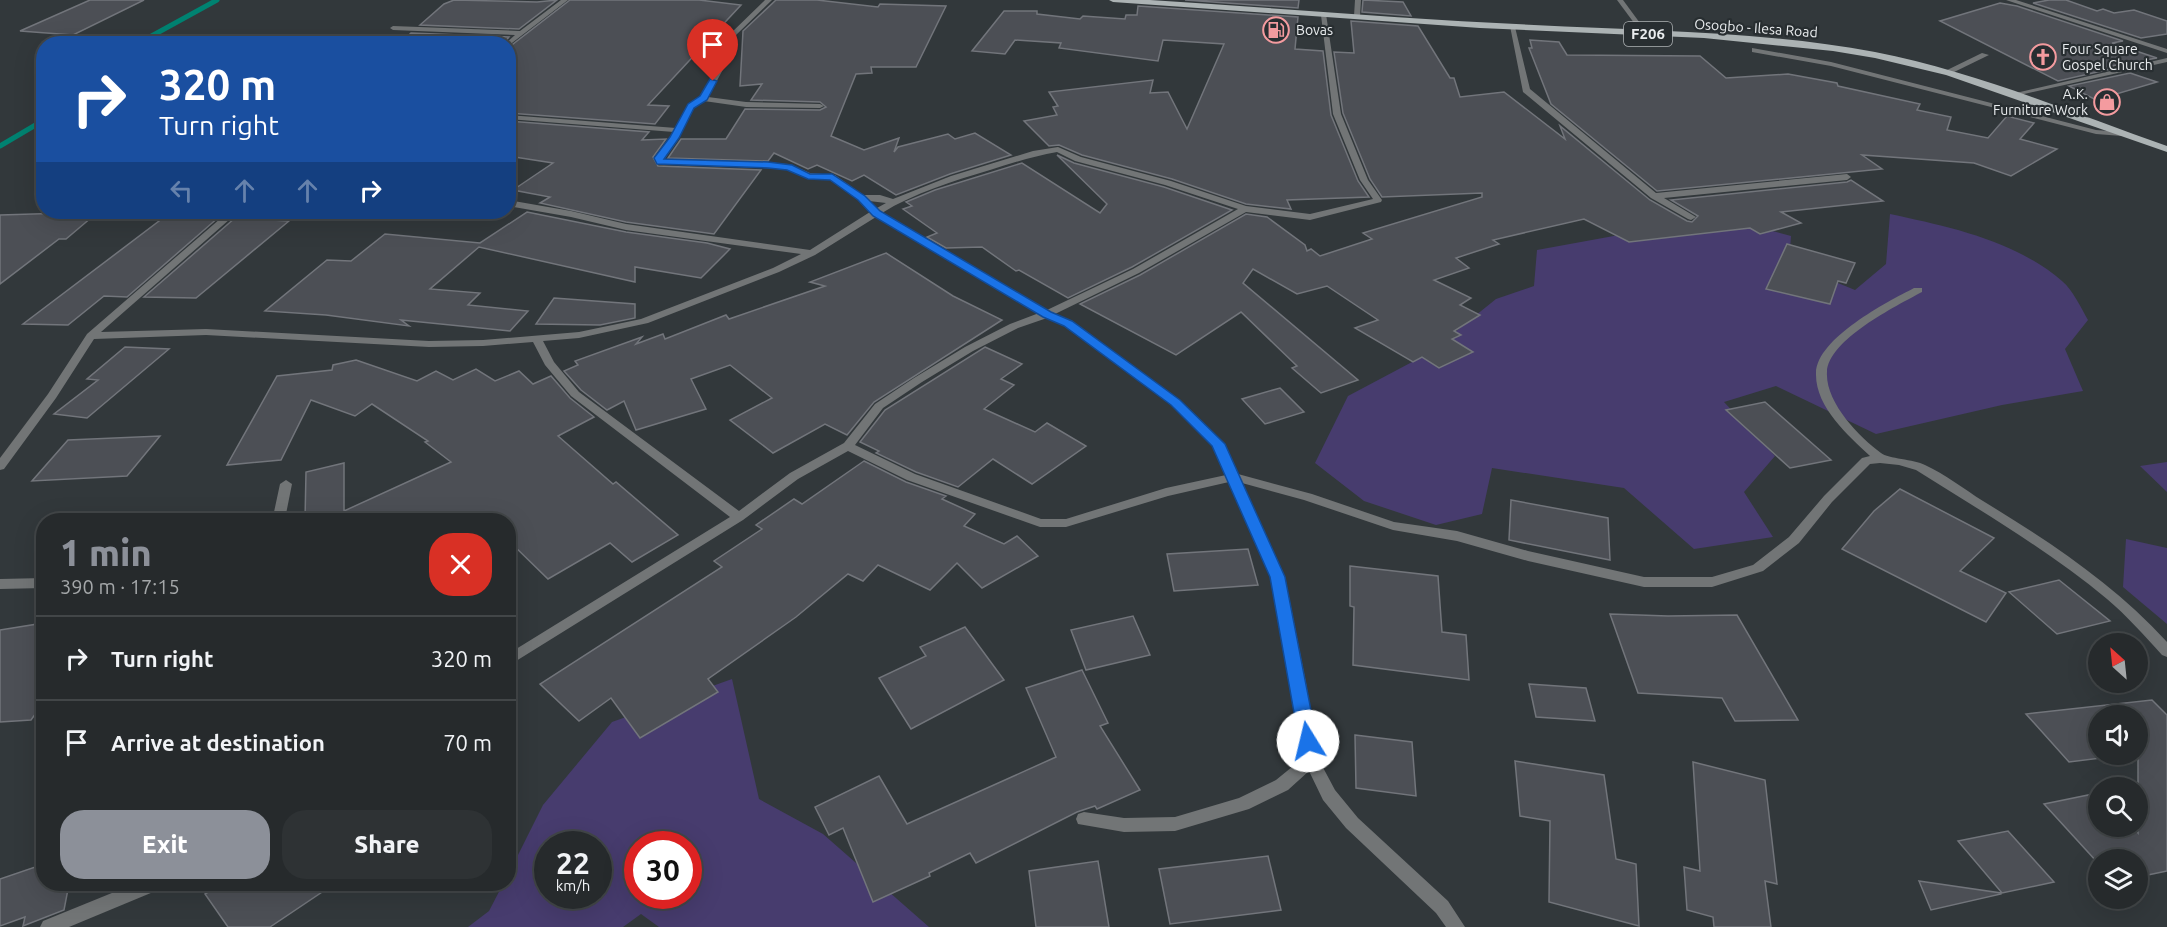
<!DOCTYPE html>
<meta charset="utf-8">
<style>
body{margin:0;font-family:Ubuntu,sans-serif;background:#2e3234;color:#f1f3f6;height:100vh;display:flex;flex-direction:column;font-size:22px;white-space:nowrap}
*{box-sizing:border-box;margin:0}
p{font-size:20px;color:#a4a7a9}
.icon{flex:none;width:33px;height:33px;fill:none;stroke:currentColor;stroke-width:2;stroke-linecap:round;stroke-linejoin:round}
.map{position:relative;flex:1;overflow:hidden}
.panel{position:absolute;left:36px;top:513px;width:480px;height:378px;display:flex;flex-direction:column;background:#262a2c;border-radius:24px;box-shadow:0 6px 24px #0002,0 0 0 2px #424648}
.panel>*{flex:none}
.banner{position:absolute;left:36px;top:36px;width:480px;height:183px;border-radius:24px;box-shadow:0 6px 24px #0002,0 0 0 2px #424648;background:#1a4fa0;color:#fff;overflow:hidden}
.needle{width:39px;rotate:333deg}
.fabs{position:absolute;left:2088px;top:633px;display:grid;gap:12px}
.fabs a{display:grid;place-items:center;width:60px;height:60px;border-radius:50%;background:#262a2c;box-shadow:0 6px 24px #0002,0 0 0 2px #424648;font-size:30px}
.speed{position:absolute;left:534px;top:831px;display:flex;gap:12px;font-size:30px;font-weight:700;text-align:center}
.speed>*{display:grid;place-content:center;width:78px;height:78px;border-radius:50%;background:#262a2c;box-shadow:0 6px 24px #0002,0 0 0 2px #424648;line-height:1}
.speed small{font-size:15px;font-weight:400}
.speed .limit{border:9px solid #d22;background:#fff;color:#111}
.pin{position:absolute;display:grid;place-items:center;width:51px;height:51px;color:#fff;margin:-62px -26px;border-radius:50% 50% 50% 0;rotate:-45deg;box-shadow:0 0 6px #0007}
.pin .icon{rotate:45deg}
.me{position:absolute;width:66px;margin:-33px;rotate:351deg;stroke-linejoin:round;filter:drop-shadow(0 0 4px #0008)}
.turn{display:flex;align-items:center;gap:21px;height:126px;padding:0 24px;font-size:27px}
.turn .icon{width:78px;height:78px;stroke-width:2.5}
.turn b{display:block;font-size:42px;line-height:51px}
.lanes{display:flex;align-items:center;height:57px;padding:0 24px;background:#0003;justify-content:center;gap:30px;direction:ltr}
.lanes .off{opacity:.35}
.round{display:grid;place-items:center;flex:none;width:63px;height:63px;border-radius:24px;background:#2e3234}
.summary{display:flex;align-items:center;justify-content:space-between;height:102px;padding:0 24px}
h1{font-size:36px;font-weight:800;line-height:45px;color:#8c9099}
.action{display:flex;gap:12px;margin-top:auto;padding:12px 24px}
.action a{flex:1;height:69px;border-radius:24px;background:#8c9099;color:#fff;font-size:24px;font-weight:800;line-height:69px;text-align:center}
.action a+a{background:#2e3234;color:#f1f3f6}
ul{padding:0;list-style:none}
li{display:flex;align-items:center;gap:18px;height:84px;padding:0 24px;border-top:2px solid #424648}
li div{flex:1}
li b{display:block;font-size:22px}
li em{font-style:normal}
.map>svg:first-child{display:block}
</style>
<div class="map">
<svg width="2167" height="927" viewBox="0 0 2167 927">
<rect width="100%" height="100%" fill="#32383b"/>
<g fill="#473c6e" fill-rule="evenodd">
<path d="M1890,214C1950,227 2014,240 2062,281C2073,290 2081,308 2088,320L2065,349L2083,391L2002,405L1876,434L1776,386L1724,402L1775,456L1744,492L1773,537L1694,549L1624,488L1492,468L1482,514L1436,525L1364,501L1315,463L1348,396L1429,353L1496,299L1534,286L1537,250L1663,227L1754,226L1791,236L1789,263L1855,290L1886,264Z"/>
<path d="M2167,462V492L2140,466Z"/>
<path d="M2126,539L2167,548V624L2123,587Z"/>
<path d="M732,679L759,799L823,834L929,927H659L641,914L623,927H468L489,911L503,884H508L509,873L543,805L612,722ZM548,844H598V896H548ZM638,844H688V896H638Z"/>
</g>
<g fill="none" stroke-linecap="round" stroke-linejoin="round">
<g stroke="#008271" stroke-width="5">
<path d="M137,44L217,0"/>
<path d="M0,146L44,120"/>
</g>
</g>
<g fill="#4c4f55" stroke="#72757b" stroke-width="1.5">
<path d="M90,0H144L73,35L20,31Z"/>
<path d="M454,0L537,2L557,0L519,29L420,25L444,4Z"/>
<path d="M570,0H699L741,5L648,105L669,106L655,124L508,113V48Z"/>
<path d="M776,0H817L878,7L880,4L946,6L916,67H871L872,73L856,74L831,136L864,150L899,138L894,152L898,147L948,134L955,139L975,133L1011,155L950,174L896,195L864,175L852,181L817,165L808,169L774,153L768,161L668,158L681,139H726L745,109L820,110L826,107L820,102L751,100L762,84L740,86L743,31Z"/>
<path d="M1185,0H1299L1298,8Z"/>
<path d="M1363,0L1403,2L1411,16L1362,12Z"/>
<path d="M2049,0H2066L2097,11L2103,9L2114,13L2134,10L2167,21V34L2141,38L2033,3Z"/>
<path d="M2000,3L2017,6L2123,41L2112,43L2157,58L2111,66L2115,68L2058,81L1940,21Z"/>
<path d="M1138,6L1298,17L1295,49L1323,51L1331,115L1358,181L1369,197L1287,200L1291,209L1246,204L1172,179L1082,155L1059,145L1049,146L1024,121L1057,115L1053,107L1058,106L1049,92L1153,80L1150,93L1168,92L1187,129L1224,44L1163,40L1158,61L1059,48L1061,43L1015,40L1005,54L972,51L1004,11H1037V14L1080,19L1083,16L1125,19L1126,15H1137Z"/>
<path d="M1351,21L1418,26L1450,78H1454L1460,97L1504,92L1565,139L1560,126L1650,200L1687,221L1692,222L1698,216L1671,200L1847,182L1851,180L1883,201L1781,212L1801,223L1760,234L1750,228L1629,242L1584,219L1493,240L1499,244L1456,258L1469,268L1434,280L1471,298L1460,305L1480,315L1454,331L1461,335L1452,339L1473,352L1439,368L1422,357L1413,362L1355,328L1378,320L1327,286L1297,294L1253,269L1243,283L1358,380L1321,393L1292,368L1297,366L1241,312L1176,355L1080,304L1140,275L1246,214L1267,217L1305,245L1307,251L1311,249L1320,256L1372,239L1363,233L1482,197V193L1382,197L1370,179L1343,113L1334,52L1354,53Z"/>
<path d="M411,33L509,37L503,44H399Z"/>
<path d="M1530,40L1559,42L1567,55L1700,56L1726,78L1788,74L1837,83L1838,86L1920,104L1917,110L1951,117L1947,130L1988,138L2007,116L2034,123L2020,139L2057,149L2011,176L1974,163L1862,155L1882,169L1657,191L1551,104L1529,48H1532Z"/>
<path d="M2130,73L2157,82L2096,100L2069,86Z"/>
<path d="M508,121L649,132L642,140L666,139L653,157L658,166L761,170L714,234L626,222L540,203L550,197L513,190L553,163L508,156Z"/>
<path d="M1057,155L1074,163L1164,187L1232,210L1132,267L1068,298L1019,270L1016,271L982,247L946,248L927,237L937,233L903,209L912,206L906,202L935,190L1022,163L1100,213L1107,204Z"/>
<path d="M98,212L66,239H59L0,284V215Z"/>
<path d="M171,212H209L204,216L219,217L127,297L104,296L68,325L23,324Z"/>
<path d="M527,212L626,232L707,243L730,249L701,278L635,267V282L479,247L430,289L480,293L468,305L528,311L510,331L401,320L409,326L326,315L265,311L327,260L351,261L385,234L480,243Z"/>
<path d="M235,218L289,221L196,298L144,297Z"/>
<path d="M1787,244L1855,263L1846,283L1838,281L1830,304L1766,289Z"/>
<path d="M886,253L953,296L1002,320L874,402L847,435L825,424L773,453L730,420L772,398L730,365L691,379L706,409L636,430L624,401L607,410L581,390L564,371L578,365L575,361L642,337L636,344L663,334L665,339L726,315L729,319L825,286L810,282Z"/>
<path d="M554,298L635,304V318L600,325L536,324Z"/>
<path d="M125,347L169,349L87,418L54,414L98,380L87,379Z"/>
<path d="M985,347L1022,364L1001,379L1014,385L984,409L1035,432L1047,423L1086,446L1032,484L993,459L958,487L916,472L876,453L879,451L860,442L885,410Z"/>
<path d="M356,360L417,381L436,371L453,380L476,369L495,381L519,371L533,384L551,376L570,398L594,417L558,436L613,484L616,482L678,535L632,562L610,543L548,579L508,540V520H305L306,472L344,463V511L451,462L425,442L428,441L372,404L355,416L311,400L281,460L227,465L277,376L332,370L333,365Z"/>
<path d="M1280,388L1304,412L1265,424L1242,399Z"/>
<path d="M1765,402L1831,460L1790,468L1726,410Z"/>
<path d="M160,436L127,476L32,481L68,440Z"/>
<path d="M864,461L906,482L946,496L942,499L975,514L964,526L1004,544L1017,536L1038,556L982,588L957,563L930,590L878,565L863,581L848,574L796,617L708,679L718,692L640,738L611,698L579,721L540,684L722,567L714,561L762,529L756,525L794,499L802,504Z"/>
<path d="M1900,489L1994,538L1960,571L2006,593L1986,622L1842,549L1874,511Z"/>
<path d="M1511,500L1608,518L1610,560L1509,540Z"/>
<path d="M1248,549L1258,585L1174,591L1167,554Z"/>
<path d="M1350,566L1438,576L1442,632L1466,635L1469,680L1353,665L1354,607L1350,606Z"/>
<path d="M2059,580L2110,621L2057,634L2009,592Z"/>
<path d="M1610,614L1668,616L1737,615L1798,720L1735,721L1722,698L1638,693Z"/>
<path d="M1133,616L1150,655L1086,670L1071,630Z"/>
<path d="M44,623V702L31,720L0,722V630Z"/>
<path d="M965,627L1004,680L911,729L879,678L926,656L920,647Z"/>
<path d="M1082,670L1108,723L1100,726L1140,790L1097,809L1095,806L1077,812L976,863L970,853L929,873L930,876L873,902L843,828L829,835L815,807L879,776L907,824L1056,757L1026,688Z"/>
<path d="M1529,684L1586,688L1595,721L1536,717Z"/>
<path d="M2152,700L2167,715V871L2138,877V860H2098V863L2044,804L2098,793V826H2132L2138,833V716H2098V754H2133L2069,762L2026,714Z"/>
<path d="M1355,735L1412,742L1416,796L1356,788Z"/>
<path d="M1515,761L1604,775L1616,859L1636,864L1639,926L1549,902L1550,821L1520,816Z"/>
<path d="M1693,762L1765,780L1777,884L1765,881L1771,927H1714L1713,917L1687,910L1684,867L1700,871Z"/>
<path d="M2008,831L2054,882L2002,893L1958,841Z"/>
<path d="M1268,856L1281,910L1170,924L1159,869Z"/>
<path d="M1098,861L1109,927H1036L1029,871Z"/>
<path d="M44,864V884H69L64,910L23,926L25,917L0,926V879Z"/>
<path d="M1919,881L2001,893V894L1931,910Z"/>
<path d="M221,884H334L270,927H228L205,894Z"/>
</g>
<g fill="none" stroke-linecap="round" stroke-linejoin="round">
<path fill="#727576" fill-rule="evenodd" d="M1982,53L1989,55L1948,75L1941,73Z"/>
<g fill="#727576" fill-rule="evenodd">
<path d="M561,0H568L508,46V44H505L515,35L393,30L390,28L393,26L520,31Z"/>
<path d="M765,0H772L734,37L726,64L708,97L746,102L820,104L824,106L820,108L746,107L704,101L694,107L679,138L664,160L789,164L810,173L835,175L863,195H880L893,199L951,176L1033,151L1058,147L1081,157L1171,181L1246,206L1310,214L1373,199L1360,180L1333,114L1321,15L1326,14L1341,114L1368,180L1382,200L1381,202L1310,220L1246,212L1139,273L1055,314L1072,321L1179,400L1222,441L1238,474L1312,494L1394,522L1457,531L1528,551L1644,577H1712L1753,565L1789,537L1824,496L1862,458L1870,456C1848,435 1815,407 1816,373C1817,338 1887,302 1914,288H1922V292C1896,306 1828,340 1827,372C1825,402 1859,437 1881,453C1888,459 1914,459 1925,465C1945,474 1964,489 1983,501C2050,542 2114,584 2167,642V657L2162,655C2144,635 2127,616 2107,599C2048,550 1981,511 1916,470L1899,465L1880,463L1870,464L1832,502L1799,543L1763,571L1712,587H1644L1528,561L1457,541L1393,530L1304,500L1242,483L1285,577L1306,683L1319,760L1335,790L1358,818L1448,901L1465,927H1446L1436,913L1346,828L1323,800L1309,771L1288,790L1249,809L1175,831L1124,832L1078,824L1076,819L1078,814L1084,812L1124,818L1175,817L1239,798L1276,780L1303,758L1292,683L1271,577L1229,482L1168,496L1066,527H1040L907,480L848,451L798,479L743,520L508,666V654L730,517L571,396L545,365L533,342L483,346L429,347L206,335L94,339L56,398L4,469L0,470V458L48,394L87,334L228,212H238L101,332L206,329L429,341L483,340L579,332L641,319L773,268L801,254L626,230L571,217L508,206V200L571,211L626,224L810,250L870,212L858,200L830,180L808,179L787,169L658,164L655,158L674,132L508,119V115L676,128L687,106L700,97L718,64L729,35ZM1057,152L1075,161L1165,185L1238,209L1133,269L1047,310L882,213C914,193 953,181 990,170C1012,163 1034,156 1057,152ZM869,201L886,203L877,208ZM876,217L1039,313L1010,324L965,347L914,378L875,404L844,443L790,473L739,511L579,392L554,362L543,341L579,338L648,323L779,272L815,255ZM1047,318L1064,325L1171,404L1213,446L1226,475L1166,488L1066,519H1041L915,474L855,445L883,408L922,382L973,351L1018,328Z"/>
<path d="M1355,0H1361L1360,16L1357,18L1354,16Z"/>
<path d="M1617,0H1623L1648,34L1647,35H1643Z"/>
<path d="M2006,0H2016L2167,49V53Z"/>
<path d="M1510,26L1515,27L1530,89L1656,193L1847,174L1851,177L1847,180L1664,198L1696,217L1691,220L1688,219L1651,198L1523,92Z"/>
<path d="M1752,48L1831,62L2096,130L2122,132L2126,134L2122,136L2096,134L1831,66L1752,52Z"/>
<path d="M2167,58V62L2011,97L2007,95Z"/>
<path d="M286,480L292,484L286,514L279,520H265L267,517L274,512L280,484Z"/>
<path d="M44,578V588L0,589V579Z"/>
<path d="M134,884H160L158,890L69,927H40L43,921Z"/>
</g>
<path fill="#acb3b4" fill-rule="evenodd" d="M1109,0H1150C1278,8 1406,19 1534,25C1648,31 1763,31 1875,52C1976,72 2071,112 2167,146V152L1946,75L1875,58L1833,51L1704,38L1480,28L1113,2Z"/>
</g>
<path fill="#1a73e8" stroke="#114b97" stroke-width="1.5" d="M710,79L717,81L707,100L694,108L679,138L664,159L768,162L792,165L810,174H832L865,196L880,211L1051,312L1072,321L1180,400L1225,444L1285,577L1317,741L1314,746L1308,748L1302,746L1299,741L1270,577L1212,446L1171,405L1064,326L1043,317L873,216L858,200L830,180L808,179L787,170L768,168L657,164L654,158L670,137L688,104L700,96Z"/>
<defs>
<g id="fuel-ring" transform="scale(1.35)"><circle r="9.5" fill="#282e31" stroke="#f49b9f" stroke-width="1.5"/><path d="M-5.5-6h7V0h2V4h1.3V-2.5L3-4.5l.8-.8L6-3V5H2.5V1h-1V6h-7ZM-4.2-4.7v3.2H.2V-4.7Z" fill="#f49b9f"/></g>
<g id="church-ring" transform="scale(1.35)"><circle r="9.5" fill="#282e31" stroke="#f49b9f" stroke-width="1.5"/><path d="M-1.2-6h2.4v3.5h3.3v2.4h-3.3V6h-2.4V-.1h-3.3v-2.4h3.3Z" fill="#f49b9f"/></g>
<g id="shop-ring" transform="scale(1.35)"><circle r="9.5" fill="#282e31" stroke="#f49b9f" stroke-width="1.5"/><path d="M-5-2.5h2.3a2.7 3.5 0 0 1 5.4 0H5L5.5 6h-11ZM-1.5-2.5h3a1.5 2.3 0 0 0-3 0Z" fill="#f49b9f"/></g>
</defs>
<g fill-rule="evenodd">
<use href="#fuel-ring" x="1276" y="30"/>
<use href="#church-ring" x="2043" y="57"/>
<use href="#shop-ring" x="2107" y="102"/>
</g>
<g text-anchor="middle" stroke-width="4.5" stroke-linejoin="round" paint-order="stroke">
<g font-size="14" fill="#e9ecee" stroke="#282e31">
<text transform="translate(1756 28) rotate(4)" y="5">Osogbo - Ilesa Road</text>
</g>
<g font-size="14" fill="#e9ecee" stroke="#282e31" text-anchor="start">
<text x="1296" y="35">Bovas</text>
<text x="2062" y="54">Four Square<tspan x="2062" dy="16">Gospel Church</tspan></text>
<text x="2088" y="99" text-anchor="end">A.K.<tspan x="2088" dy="16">Furniture Work</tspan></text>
</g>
<rect fill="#282e31" stroke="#afb3b5" stroke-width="1.5" x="1624" y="22" width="48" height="24" rx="4.5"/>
<g font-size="15" font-weight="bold" fill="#e9ecee">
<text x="1648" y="39">F206</text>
</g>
</g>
</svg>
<div class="fabs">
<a><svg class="needle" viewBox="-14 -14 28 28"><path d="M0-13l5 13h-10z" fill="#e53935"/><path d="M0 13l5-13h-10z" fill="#a4a7a9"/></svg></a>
<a><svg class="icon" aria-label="sound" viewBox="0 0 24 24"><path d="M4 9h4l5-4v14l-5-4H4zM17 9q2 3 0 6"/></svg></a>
<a><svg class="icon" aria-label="search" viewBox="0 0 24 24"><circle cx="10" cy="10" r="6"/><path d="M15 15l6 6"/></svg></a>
<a><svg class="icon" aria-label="layers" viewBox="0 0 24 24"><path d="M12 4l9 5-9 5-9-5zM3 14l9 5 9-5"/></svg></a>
</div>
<div class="speed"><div>22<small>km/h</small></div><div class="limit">30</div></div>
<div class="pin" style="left:713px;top:81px;background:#d93025"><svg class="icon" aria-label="arrive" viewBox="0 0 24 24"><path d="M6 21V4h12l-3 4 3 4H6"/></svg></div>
<svg class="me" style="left:1308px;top:741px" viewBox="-20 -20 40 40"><circle r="19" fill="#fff"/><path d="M0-13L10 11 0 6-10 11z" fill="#1a73e8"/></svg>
<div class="banner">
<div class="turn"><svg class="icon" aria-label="right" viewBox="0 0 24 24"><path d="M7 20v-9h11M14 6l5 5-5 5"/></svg><div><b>320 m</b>Turn right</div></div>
<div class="lanes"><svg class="icon off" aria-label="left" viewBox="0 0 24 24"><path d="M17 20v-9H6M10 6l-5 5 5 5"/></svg><svg class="icon off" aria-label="ahead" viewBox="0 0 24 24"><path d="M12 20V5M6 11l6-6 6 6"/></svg><svg class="icon off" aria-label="ahead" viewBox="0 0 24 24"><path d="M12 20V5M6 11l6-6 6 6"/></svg><svg class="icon" aria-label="right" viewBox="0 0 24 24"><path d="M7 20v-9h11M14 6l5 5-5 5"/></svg></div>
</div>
<section class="panel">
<div class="summary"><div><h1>1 min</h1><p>390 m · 17:15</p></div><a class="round" style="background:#d93025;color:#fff"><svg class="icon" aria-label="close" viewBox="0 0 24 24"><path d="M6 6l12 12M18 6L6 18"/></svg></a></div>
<ul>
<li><svg class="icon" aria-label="right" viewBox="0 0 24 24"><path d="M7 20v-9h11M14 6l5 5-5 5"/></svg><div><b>Turn right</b></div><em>320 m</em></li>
<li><svg class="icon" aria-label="arrive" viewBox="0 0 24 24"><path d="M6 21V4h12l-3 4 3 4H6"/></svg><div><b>Arrive at destination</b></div><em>70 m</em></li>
</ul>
<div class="action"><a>Exit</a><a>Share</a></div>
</section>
</div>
